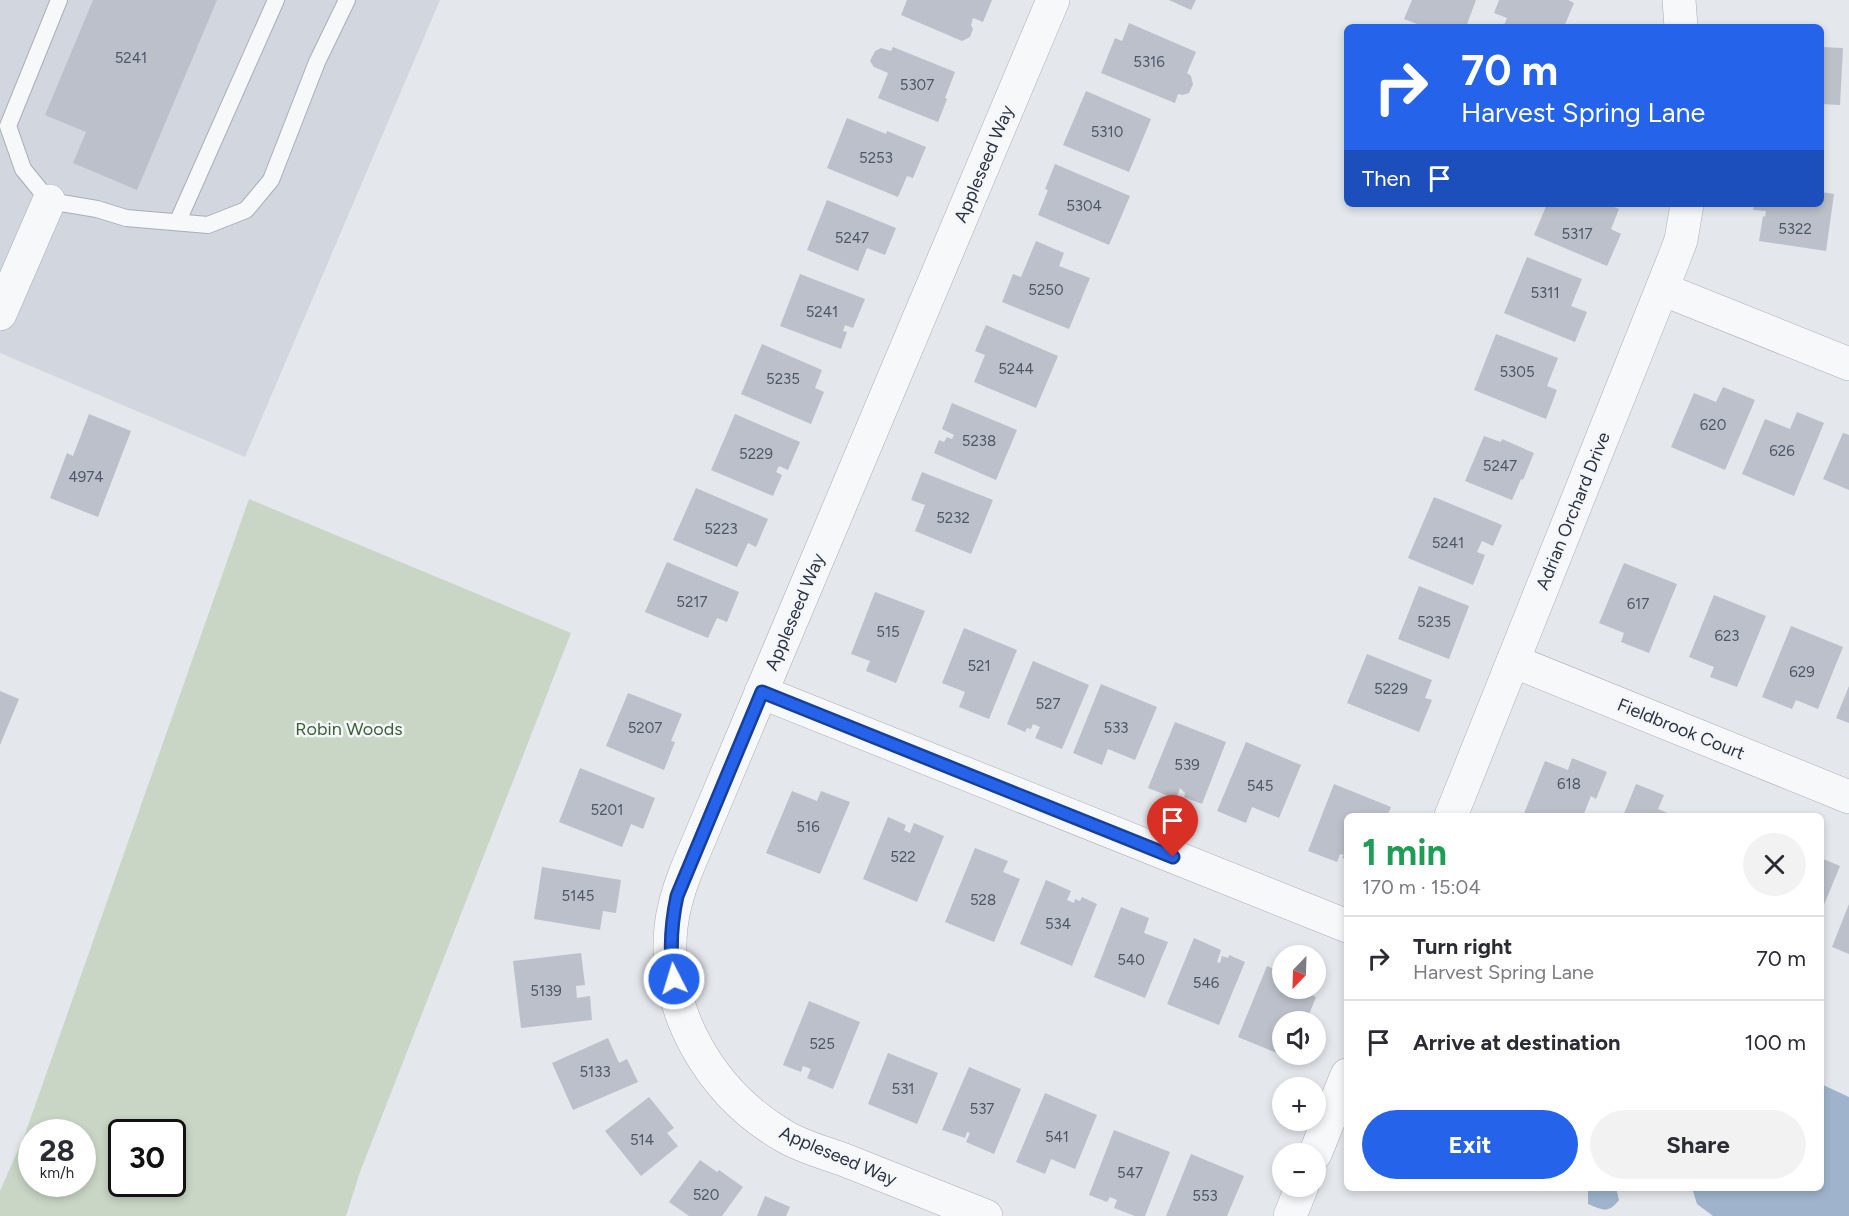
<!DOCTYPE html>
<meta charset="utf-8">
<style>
body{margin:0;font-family:Figtree,sans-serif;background:#f2f2f3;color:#2b2b33;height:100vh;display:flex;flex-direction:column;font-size:22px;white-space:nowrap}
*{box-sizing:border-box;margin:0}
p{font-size:20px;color:#7c7c81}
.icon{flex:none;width:33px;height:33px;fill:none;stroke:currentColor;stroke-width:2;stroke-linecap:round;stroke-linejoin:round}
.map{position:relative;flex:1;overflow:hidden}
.panel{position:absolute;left:1344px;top:813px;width:480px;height:378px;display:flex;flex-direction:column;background:#fff;border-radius:9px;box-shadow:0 3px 9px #0003}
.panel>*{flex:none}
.banner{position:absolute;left:1344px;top:24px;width:480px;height:183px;border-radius:9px;box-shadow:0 3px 9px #0003;background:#2563eb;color:#fff;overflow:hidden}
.needle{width:39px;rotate:203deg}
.buttons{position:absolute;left:1272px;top:945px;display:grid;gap:12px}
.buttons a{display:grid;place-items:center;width:54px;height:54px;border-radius:50%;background:#fff;box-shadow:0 3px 9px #0003;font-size:30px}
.speed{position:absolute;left:18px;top:1119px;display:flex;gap:12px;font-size:30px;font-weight:700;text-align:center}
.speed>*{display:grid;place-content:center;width:78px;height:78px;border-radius:50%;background:#fff;box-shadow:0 3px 9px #0003;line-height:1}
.speed small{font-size:15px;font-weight:400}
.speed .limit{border:3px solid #111;border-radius:9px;background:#fff;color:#111}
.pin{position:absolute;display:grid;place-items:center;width:51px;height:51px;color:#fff;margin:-62px -26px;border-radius:50% 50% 50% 0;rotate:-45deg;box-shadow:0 0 6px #0007}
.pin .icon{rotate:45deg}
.me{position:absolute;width:66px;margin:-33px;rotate:355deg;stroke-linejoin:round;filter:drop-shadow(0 0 4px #0008)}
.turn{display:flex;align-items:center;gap:21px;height:126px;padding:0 18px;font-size:27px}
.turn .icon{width:78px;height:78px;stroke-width:2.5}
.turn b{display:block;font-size:42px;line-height:51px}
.then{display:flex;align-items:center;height:57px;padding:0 18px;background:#0003;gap:12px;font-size:22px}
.round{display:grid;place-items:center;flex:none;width:63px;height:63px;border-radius:32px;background:#f2f2f3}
.headline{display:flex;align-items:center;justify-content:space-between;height:102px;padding:0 18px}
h1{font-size:36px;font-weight:700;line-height:45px;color:#1e9e55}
.action{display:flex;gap:12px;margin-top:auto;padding:12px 18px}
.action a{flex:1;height:69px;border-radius:36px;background:#2563eb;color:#fff;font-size:24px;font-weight:700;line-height:69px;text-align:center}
.action a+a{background:#f2f2f3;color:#2b2b33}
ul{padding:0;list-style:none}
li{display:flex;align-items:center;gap:18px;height:84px;padding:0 18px;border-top:2px solid #e1e1e2}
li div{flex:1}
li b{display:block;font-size:22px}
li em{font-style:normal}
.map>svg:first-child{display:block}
</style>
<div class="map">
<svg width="1849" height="1216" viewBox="0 0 1849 1216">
<rect width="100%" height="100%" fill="#e4e7ec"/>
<path fill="#d2d6de" d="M0,0H440L245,457L0,353Z"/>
<path fill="#c9d6c5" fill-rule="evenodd" d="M249,499L571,633L360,1172L346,1216H0V1191L25,1134ZM32,1132H82V1184H32ZM172,1132V1184H122V1132Z"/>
<g fill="#9fb4cc">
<path d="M1821,1084L1849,1097V1216H1713L1697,1204L1692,1188H1821Z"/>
<path d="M1588,1188H1616L1619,1200C1608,1214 1603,1210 1588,1204Z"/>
</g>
<g fill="#bbc0ca">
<path d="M93,0H217L137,190L73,163L86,132L45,115Z"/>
<path d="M907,0H992L983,22L973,18L971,25L973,29L970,37L962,41L901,15Z"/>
<path d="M1169,0H1196L1191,10Z"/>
<path d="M1412,0H1476L1466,27H1425L1404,19Z"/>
<path d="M1499,0H1568L1574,3L1564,27H1503L1507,18L1494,13Z"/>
<path d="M1129,23L1196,52L1187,73L1191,76L1193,84L1189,93L1183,95L1178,94L1175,103L1101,73L1115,38L1122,41Z"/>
<path d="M893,47L955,72L945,98L947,99L938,122L878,98L888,73L874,67L870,61L875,51L881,48L891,51Z"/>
<path d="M1821,47L1843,48L1840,105L1821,104Z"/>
<path d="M1086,91L1151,119L1129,172L1063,145Z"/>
<path d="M847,118L886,134L887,131L926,147L913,178L907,176L898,197L827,168Z"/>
<path d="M1055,164L1130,196L1109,245L1038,215L1048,190L1045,189Z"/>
<path d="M1821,192L1834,194L1826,251L1759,241L1763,216L1765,217L1766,211L1753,210L1754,204H1821Z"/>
<path d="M827,200L896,228L885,255L867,248L858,271L807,250Z"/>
<path d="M1547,204H1607L1619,209L1611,229L1621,234L1607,266L1534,235Z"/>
<path d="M1036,241L1064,253L1059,266L1090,278L1069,329L1002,302L1013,274L1021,277Z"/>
<path d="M1527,257L1582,279L1571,306L1587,312L1575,342L1504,313Z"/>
<path d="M800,274L865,299L853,328L845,325L843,331L847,332L841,349L780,326Z"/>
<path d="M986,325L1058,356L1036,408L974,382L985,355L975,351Z"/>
<path d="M1496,334L1558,358L1547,386L1557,390L1546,419L1474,390Z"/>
<path d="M762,344L822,370L815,388L824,392L811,424L741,394Z"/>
<path d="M1723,387L1755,400L1725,470L1671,447L1694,393L1716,402Z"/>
<path d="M952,403L1017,430L996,480L934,453L939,440L944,442L947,437L952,439L954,435L942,429Z"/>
<path d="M1797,412L1824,423L1794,496L1742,474L1765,419L1790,429Z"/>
<path d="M89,414L131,431L98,517L50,498L67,453L73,456Z"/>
<path d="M735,414L800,442L788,470L779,466L776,472L782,475L773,496L711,470Z"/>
<path d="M1843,433L1849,435V490L1823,479Z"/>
<path d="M1484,436L1501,442L1502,439L1534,453L1523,480L1521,479L1512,500L1465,481Z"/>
<path d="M922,472L993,500L971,554L915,531L925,505L911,500Z"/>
<path d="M696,488L768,519L756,547L748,543L737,567L673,540Z"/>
<path d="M1434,497L1502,525L1493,546L1482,541L1477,552L1485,555L1473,585L1408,558Z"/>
<path d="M667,562L739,592L727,622L717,618L708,638L645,612Z"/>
<path d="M1624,563L1677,584L1649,653L1621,642L1624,633L1599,623Z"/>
<path d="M1419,586L1469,606L1449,659L1398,639Z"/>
<path d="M875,592L925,611L896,683L866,671L870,661L851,654Z"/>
<path d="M1714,595L1766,616L1737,687L1710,677L1714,667L1689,657Z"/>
<path d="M1791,626L1843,647L1818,709L1796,700L1792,709L1762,697Z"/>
<path d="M964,628L1017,650L989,719L959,707L965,692L942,683Z"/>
<path d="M1367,654L1432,680L1425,698L1432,700L1419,732L1347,703Z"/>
<path d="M1033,661L1089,685L1062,749L1035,738L1040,727L1033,724L1031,729L1027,728L1025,732L1007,724Z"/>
<path d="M1101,684L1157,707L1135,760L1108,749L1102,765L1073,753Z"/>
<path d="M1849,686V723L1836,718Z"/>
<path d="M0,691L19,699L0,745Z"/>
<path d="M628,693L682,714L671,741L675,742L664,770L606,746Z"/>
<path d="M1175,722L1226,742L1202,804L1184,797L1185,793L1180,788L1176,799L1148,788Z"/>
<path d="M1246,742L1301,765L1279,818L1252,807L1246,823L1217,811Z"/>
<path d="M1572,758L1607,772L1596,799L1591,796L1583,816H1523L1545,761L1568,770Z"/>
<path d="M580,768L655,798L643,829L631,824L622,847L559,822Z"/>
<path d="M1334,784L1391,807L1387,816H1347V859L1342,858L1344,855L1340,854L1337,862L1308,851Z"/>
<path d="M1636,784L1664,795L1658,809L1675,816H1623Z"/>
<path d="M792,791L817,801L821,791L850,802L820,874L766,853Z"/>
<path d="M888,817L906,825L904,830L910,833L914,823L944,836L917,902L863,879Z"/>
<path d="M975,848L1008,861L1003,872L1020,879L994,942L945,922Z"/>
<path d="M1821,858L1840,866L1821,912Z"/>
<path d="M542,867L621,880L616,913L603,911L600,930L534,919Z"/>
<path d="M1046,880L1071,891L1067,900L1074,903L1075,899L1080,901L1082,897L1097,904L1072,966L1020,944Z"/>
<path d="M1849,904V954L1832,947Z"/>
<path d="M1121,907L1149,918L1144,933L1168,942L1145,998L1094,977Z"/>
<path d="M1194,938L1221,950L1217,962L1220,963L1222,956L1228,958L1229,955L1245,962L1219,1025L1167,1004Z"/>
<path d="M581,953L585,985L576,986L577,998L590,996L592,1020L521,1028L513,961Z"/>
<path d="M1267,966L1282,972V988H1294L1316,997L1306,1022H1282V1054H1293L1291,1059L1238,1037Z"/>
<path d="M809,1001L860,1022L833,1089L807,1078L811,1069L803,1066L801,1072L783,1065Z"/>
<path d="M608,1038L619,1063L627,1059L638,1082L573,1110L552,1063Z"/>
<path d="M888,1053L938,1073L917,1124L868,1104Z"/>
<path d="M969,1067L1021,1089L994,1154L966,1142L970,1133L967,1132L965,1138L942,1130Z"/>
<path d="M1045,1093L1097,1115L1075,1169L1051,1159L1045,1174L1016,1162Z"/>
<path d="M649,1097L674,1128L667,1133L678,1146L641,1176L605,1131Z"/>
<path d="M1114,1130L1170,1152L1145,1216H1135L1114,1208L1117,1200L1110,1197L1107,1202L1089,1195Z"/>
<path d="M1191,1154L1244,1176L1227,1216H1166Z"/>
<path d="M700,1160L717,1172L719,1170L743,1187L722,1216H689L669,1202Z"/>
<path d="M765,1196L790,1207L786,1216H757Z"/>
</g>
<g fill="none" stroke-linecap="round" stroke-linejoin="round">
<g stroke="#a9aeb7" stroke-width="18">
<g id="lane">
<path d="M59,0L8,126L23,169L49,201L97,209L126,218L208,225L246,210L271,180L317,62L347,0"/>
<path d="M178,221L276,0"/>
</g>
</g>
<g stroke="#a9aeb7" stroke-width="34">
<g id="street">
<path d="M1679,0L1681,27"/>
<path d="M1662,289L1849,364"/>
<path d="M0,314L49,201"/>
<path d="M1513,661L1849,797"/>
<path d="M761,692L1347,926"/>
<path d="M1451,816L1675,256L1681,240L1687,204"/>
<path d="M1315,1154L1347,1075"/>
<path d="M986,1216C940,1198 893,1179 847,1161C826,1153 802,1147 784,1136C712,1094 662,1012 671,927C673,908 679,889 686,871L1053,0"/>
<path d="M1290,1216L1302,1186"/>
</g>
</g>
<use href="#lane" stroke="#f7f8fa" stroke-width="16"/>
<use href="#street" stroke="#f7f8fa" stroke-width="33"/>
</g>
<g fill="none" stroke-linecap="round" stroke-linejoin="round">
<g stroke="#184099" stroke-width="15">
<path id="route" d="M674,979C669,950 671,924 677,896L762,692L1173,857"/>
</g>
<use href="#route" stroke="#2563eb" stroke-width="10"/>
</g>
<g text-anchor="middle" stroke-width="5" stroke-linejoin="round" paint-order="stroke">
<g font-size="15" fill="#4f5766">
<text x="131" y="63">5241</text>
<text x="1149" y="67">5316</text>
<text x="917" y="90">5307</text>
<text x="1107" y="137">5310</text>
<text x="876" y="163">5253</text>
<text x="1084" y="211">5304</text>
<text x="1795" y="234">5322</text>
<text x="1577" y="239">5317</text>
<text x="852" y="243">5247</text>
<text x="1046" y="295">5250</text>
<text x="1545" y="298">5311</text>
<text x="822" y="317">5241</text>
<text x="1016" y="374">5244</text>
<text x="1517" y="377">5305</text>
<text x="783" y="384">5235</text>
<text x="1713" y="430">620</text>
<text x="979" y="446">5238</text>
<text x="1782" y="456">626</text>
<text x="756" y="459">5229</text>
<text x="1500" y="471">5247</text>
<text x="86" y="482">4974</text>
<text x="953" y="523">5232</text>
<text x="721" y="534">5223</text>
<text x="1448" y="548">5241</text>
<text x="692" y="607">5217</text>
<text x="1638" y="609">617</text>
<text x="1434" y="627">5235</text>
<text x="888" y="637">515</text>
<text x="1727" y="641">623</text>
<text x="979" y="671">521</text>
<text x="1802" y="677">629</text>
<text x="1391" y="694">5229</text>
<text x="1048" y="709">527</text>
<text x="645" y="733">5207</text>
<text x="1116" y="733">533</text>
<text x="1187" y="770">539</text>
<text x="1569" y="789">618</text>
<text x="1260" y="791">545</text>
<text x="607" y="815">5201</text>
<text x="808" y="832">516</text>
<text x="903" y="862">522</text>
<text x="578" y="901">5145</text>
<text x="983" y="905">528</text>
<text x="1058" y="929">534</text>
<text x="1131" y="965">540</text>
<text x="1206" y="988">546</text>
<text x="546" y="996">5139</text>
<text x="822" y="1049">525</text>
<text x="595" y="1077">5133</text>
<text x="903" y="1094">531</text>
<text x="982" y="1114">537</text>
<text x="1057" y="1142">541</text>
<text x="642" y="1145">514</text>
<text x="1130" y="1178">547</text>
<text x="706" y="1200">520</text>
<text x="1205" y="1201">553</text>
</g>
<g font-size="18" fill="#2b3445" stroke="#f4f6f9">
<text transform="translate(984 164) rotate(-67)" y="6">Appleseed Way</text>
<text transform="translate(1573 511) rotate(-68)" y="6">Adrian Orchard Drive</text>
<text transform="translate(795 612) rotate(-67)" y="6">Appleseed Way</text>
<text transform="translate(1681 729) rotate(22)" y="6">Fieldbrook Court</text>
<text transform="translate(838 1156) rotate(23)" y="6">Appleseed Way</text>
</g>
<g font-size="18" fill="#3f6138" stroke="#f4f6f9">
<text x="349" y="735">Robin Woods</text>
</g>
</g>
</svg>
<div class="buttons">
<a><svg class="needle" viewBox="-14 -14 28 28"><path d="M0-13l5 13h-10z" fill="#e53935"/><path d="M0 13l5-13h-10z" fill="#7c7c81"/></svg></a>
<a><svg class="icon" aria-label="sound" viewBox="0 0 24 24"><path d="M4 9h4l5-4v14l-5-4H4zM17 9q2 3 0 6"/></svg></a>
<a>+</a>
<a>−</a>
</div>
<div class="speed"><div>28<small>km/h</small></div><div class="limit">30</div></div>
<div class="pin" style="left:1173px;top:857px;background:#d93025"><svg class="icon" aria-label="arrive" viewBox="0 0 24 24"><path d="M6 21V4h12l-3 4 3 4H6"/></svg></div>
<svg class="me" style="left:674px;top:979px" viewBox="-20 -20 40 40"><circle r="17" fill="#2563eb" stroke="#fff" stroke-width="3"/><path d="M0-11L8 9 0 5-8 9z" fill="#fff"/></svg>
<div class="banner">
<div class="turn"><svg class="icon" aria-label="right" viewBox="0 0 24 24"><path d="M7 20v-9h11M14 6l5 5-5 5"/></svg><div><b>70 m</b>Harvest Spring Lane</div></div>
<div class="then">Then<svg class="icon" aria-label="arrive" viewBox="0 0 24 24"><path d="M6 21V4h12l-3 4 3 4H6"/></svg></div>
</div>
<section class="panel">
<div class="headline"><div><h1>1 min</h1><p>170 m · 15:04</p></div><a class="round"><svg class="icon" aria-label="close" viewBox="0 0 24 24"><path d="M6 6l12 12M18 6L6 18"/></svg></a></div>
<ul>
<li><svg class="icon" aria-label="right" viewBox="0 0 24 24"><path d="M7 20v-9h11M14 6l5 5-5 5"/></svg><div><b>Turn right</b><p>Harvest Spring Lane</p></div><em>70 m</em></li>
<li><svg class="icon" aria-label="arrive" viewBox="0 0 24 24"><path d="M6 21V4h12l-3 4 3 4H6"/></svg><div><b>Arrive at destination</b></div><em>100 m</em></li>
</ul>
<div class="action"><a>Exit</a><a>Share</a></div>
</section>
</div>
